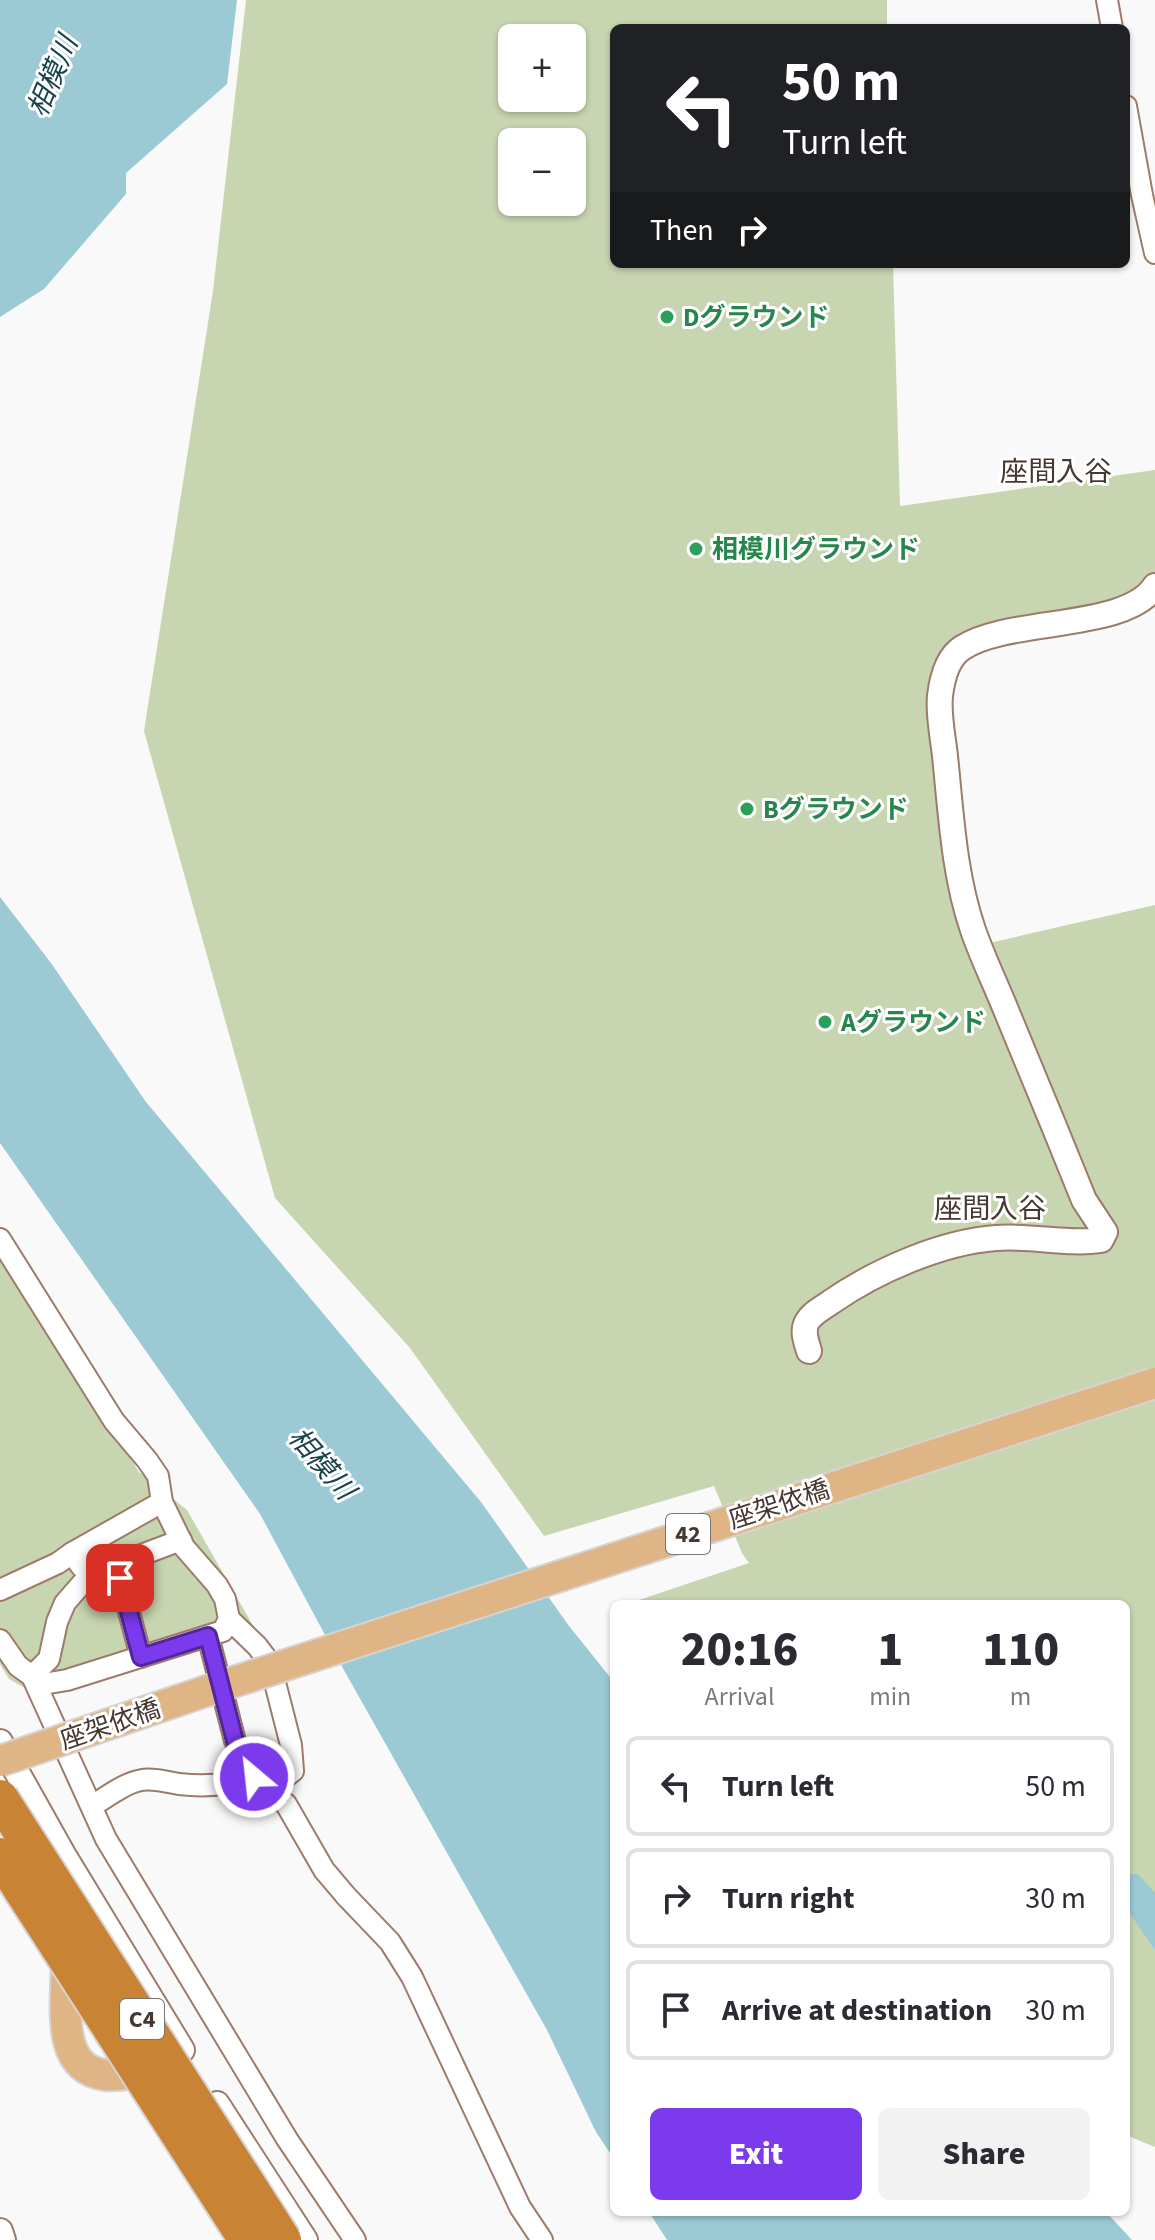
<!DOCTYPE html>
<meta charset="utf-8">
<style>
body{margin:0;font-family:"Source Sans 3","Noto Sans JP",sans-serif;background:#f2f2f3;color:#2b2b33;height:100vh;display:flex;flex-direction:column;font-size:30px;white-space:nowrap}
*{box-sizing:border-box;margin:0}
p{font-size:26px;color:#7c7c81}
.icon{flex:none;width:44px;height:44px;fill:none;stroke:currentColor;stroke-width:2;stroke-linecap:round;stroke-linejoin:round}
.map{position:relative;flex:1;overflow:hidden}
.sheet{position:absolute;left:610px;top:1600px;width:520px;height:616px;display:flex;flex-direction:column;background:#fff;border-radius:12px;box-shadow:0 2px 6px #0004}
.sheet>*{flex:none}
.top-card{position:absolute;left:610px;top:24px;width:520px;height:244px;border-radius:12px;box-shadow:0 2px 6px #0004;background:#202124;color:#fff;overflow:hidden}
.buttons{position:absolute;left:498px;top:24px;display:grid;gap:16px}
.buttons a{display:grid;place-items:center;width:88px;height:88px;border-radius:12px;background:#fff;box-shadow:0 2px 6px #0004;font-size:40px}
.pin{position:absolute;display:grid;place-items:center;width:68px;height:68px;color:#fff;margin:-34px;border-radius:16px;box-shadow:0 4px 12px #0006}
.me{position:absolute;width:88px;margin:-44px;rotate:332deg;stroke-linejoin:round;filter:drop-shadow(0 0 6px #0008)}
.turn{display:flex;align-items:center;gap:28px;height:168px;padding:0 40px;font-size:36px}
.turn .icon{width:104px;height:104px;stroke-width:2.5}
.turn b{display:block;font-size:56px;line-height:68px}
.then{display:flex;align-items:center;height:76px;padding:0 40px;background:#0003;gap:16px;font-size:30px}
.eta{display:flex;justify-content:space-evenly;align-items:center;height:136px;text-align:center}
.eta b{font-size:48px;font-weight:800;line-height:56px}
.action{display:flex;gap:16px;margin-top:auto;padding:16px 40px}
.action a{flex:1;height:92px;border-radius:12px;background:#7c3aed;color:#fff;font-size:32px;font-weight:800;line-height:92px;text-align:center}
.action a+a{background:#f2f2f3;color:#2b2b33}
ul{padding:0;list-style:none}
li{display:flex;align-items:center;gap:24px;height:100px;margin:0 16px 12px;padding:0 24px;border:4px solid #e1e1e2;border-radius:12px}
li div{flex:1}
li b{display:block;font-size:30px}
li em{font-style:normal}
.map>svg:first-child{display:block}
</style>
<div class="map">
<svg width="1155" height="2240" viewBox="0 0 1155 2240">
<rect width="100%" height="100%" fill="#f9f9f9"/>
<g fill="#c8d5b1" fill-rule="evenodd">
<path d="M246,0H887V28H614V264H893L900,506L1155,470V572L1143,587L1126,599L972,629L952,639L937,665L976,946L1155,905V2147L1126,2135V1604H627L749,1563L742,1553L714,1486L544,1536L410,1348L275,1198L144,731L213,291ZM512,38H572V98H512ZM512,142H572V202H512Z"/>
<path d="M0,1249L139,1472L187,1510L255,1629L23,1687L9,1679L0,1664Z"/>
</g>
<g fill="#9bcad4">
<path d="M0,0H237L227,84L126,173V194L44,289L0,317Z"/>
<path d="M0,897L51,963L146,1102L481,1502L569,1626L614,1682V2159L596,2132L547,2030L345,1672L260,1514L0,1143Z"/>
<path d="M1126,1874H1138L1155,1893V1950L1126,1908Z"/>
<path d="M649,2212H1106L1132,2240H667Z"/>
</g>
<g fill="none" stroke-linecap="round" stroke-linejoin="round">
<g stroke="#9d7b6a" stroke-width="24">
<g id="minor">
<path d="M1107,0L1112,28"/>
<path d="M1126,106L1142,195L1155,253"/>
<path d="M0,1239L114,1421L147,1460L158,1476L162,1502L184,1547L217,1585L225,1599L229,1619L223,1631L67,1680L37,1685"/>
<path d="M162,1502L72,1553L81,1566L120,1563L181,1540"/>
<path d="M120,1563V1578L141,1657"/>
<path d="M0,1590L58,1563L72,1553"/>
<path d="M229,1619L257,1646L270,1663L291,1745L293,1771L267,1791"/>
<path d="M208,1636L235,1741L254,1777L267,1791L286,1804L324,1870L346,1896L390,1942L412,1977L520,2207L542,2240"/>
<path d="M0,1640L18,1666L32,1676L106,1839L287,2139L355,2240"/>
<path d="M32,1676L49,1659L57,1622L65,1603L85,1580L88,1566"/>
<path d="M92,1806C107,1797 124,1783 142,1780C153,1778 168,1782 179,1784C204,1787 230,1785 254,1777"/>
</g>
</g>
<g stroke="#9d7b6a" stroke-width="28">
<g id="tertiary">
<path d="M809,1351C806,1341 802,1331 807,1322C812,1313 823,1308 831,1302C876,1271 941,1242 996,1238C1031,1235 1067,1245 1101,1240L1105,1232L1084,1200C1059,1138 1034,1077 1008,1015C997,987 983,959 973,930C954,875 951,814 945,756C943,737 938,715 940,696C942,679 947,658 962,648C1009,617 1126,631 1155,586"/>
<path d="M0,1742L64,1856L182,2050"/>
<path d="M217,2104L305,2240"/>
<path d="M0,2231L3,2240"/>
</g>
</g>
<g stroke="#d6d3d1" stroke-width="34">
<path id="primary" d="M66,1952C70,1993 50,2067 105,2075C123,2077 144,2070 159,2061"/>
</g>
<use href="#minor" stroke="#fff" stroke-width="20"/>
<use href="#tertiary" stroke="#fff" stroke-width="24"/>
<use href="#primary" stroke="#dfb585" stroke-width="30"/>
<g stroke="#d6d3d1" stroke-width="34" stroke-linecap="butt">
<path id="primary-bridge" d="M0,1761L221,1686L1155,1383"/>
</g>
<g stroke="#d6d3d1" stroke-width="40" stroke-linecap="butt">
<g id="motorway-bridge">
<path d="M0,1798L283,2240"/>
<path d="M0,1856L247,2240"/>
</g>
</g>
<use href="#primary-bridge" stroke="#dfb585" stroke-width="30"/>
<use href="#motorway-bridge" stroke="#c98334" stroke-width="36"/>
</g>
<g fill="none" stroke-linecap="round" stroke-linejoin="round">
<g stroke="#51269a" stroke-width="20">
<path id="route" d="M120,1578L141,1657L208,1636L235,1741L254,1777"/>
</g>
<use href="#route" stroke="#7c3aed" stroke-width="14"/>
</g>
<g fill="#2e9e5b" stroke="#fff" stroke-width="3">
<circle cx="667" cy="317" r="8"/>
<circle cx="696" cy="549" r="8"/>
<circle cx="747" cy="809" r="8"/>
<circle cx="825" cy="1022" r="8"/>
</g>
<g text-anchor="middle" stroke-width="6" stroke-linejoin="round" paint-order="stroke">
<g fill="#fff" stroke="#7e746e" stroke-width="2">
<rect x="666" y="1514" width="44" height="40" rx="6"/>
<rect x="120" y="1999" width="44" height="40" rx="6"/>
</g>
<g font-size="24" font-weight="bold" fill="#463830">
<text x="688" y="1542">42</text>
<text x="142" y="2027">C4</text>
</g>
<g font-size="26" font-weight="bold" fill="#27864d" stroke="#fff" text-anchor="start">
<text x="683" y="326">Dグラウンド</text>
<text x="712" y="558">相模川グラウンド</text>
<text x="763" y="818">Bグラウンド</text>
<text x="841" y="1031">Aグラウンド</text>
</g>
<g font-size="26" fill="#463830" stroke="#fff">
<text transform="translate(779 1504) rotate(-18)" y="9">座架依橋</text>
<text transform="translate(110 1724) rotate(-19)" y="9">座架依橋</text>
</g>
<g font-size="28" font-style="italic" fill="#18434b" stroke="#fff">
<text transform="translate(52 76) rotate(-67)" y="10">相模川</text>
<text transform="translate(322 1463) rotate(49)" y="10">相模川</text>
</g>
<g font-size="28" fill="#463830" stroke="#fff">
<text x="1056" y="481">座間入谷</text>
<text x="990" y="1218">座間入谷</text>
</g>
</g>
</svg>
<div class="buttons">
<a>+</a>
<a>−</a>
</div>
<div class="pin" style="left:120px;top:1578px;background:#d93025"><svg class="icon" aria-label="arrive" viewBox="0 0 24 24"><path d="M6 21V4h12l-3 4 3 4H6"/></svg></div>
<svg class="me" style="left:254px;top:1777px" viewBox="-20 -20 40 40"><circle r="17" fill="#7c3aed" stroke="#fff" stroke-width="3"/><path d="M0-11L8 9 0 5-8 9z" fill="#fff"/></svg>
<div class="top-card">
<div class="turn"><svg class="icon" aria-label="left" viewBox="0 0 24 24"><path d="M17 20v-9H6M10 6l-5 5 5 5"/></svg><div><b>50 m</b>Turn left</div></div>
<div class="then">Then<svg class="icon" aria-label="right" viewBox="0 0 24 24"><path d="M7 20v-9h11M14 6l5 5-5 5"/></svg></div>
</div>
<section class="sheet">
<div class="eta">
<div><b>20:16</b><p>Arrival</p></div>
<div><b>1</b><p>min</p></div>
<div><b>110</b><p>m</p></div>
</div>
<ul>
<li><svg class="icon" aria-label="left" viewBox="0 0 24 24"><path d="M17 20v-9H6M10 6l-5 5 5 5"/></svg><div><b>Turn left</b></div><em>50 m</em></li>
<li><svg class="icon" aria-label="right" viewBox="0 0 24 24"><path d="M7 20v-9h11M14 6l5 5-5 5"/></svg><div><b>Turn right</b></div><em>30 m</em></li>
<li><svg class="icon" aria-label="arrive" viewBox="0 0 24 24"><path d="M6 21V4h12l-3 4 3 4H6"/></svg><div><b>Arrive at destination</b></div><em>30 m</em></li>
</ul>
<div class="action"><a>Exit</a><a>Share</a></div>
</section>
</div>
